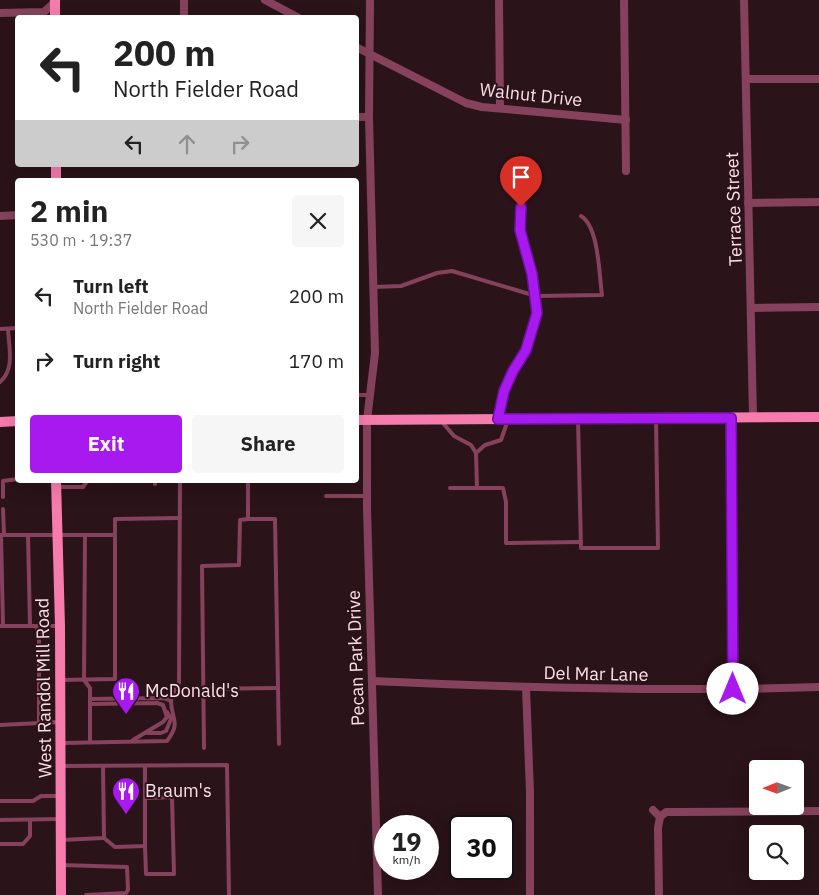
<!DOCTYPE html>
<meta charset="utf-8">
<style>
body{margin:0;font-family:"IBM Plex Sans",sans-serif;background:#f6f6f6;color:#222;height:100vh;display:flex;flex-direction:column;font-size:19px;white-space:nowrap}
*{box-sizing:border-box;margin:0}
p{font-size:16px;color:#767676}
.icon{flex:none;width:28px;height:28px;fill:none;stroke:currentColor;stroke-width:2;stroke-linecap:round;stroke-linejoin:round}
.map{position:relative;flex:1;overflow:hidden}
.details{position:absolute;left:15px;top:178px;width:344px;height:305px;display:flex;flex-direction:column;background:#fff;border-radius:5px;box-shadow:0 5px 20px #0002}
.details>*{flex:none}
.hud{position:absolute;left:15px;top:15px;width:344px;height:152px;border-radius:5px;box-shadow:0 5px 20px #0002;background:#fff;color:#222;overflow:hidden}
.needle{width:32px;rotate:269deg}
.controls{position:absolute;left:749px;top:760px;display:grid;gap:10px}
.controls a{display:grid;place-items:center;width:55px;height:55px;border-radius:5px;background:#fff;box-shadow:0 5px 20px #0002;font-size:25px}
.speed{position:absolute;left:374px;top:815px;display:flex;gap:10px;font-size:25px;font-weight:700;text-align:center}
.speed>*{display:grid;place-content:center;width:65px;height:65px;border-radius:50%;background:#fff;box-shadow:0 5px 20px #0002;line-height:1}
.speed small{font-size:12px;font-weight:400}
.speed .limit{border:2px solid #111;border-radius:8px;background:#fff;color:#111}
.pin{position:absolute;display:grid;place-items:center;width:42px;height:42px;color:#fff;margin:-51px -21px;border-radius:50% 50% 50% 0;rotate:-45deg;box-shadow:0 0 5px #0007}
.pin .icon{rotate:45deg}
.me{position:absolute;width:55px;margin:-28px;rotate:0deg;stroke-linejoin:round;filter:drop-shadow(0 0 4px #0008)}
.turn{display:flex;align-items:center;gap:18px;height:105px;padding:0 15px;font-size:22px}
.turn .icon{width:65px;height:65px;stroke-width:2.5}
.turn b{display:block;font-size:35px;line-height:42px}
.lanes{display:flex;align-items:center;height:48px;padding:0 15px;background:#0003;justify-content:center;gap:25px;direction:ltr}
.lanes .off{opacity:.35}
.round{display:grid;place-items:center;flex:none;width:52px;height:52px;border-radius:5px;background:#f6f6f6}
.summary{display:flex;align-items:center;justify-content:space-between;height:85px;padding:0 15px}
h1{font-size:30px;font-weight:800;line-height:38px}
.cta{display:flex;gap:10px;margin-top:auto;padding:10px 15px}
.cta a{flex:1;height:58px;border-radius:5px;background:#a819ef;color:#fff;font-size:20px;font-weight:800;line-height:58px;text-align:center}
.cta a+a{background:#f6f6f6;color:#222}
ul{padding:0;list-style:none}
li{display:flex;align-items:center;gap:15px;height:65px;padding:0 15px}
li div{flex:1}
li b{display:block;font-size:19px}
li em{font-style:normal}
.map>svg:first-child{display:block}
</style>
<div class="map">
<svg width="819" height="895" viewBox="0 0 819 895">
<rect width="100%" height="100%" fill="#2a1319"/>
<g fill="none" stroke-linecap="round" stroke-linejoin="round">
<g stroke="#86425c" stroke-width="4">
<path d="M520,197V230L536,296L602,295C599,274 599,227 581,216"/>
<path d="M373,287L401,286L437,273L452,271L536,296C539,341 518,352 504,390C501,398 500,408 498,417"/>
<path d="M0,329L18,328"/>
<path d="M0,382C15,369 9,348 8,329"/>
<path d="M356,395H370"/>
<path d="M578,419L581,548H658L656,419"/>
<path d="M442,422L454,436L471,445L476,453L477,488"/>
<path d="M476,453L485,445L501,440L508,420"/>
<path d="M155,480V484"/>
<path d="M56,487H83L88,480"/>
<path d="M450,488H503L506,502V543L581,542"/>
<path d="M326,496H367"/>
<path d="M3,497V481L18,479"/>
<path d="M3,509L4,535"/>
<path d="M248,519H275L279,744"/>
<path d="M0,535H114"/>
<path d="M1,535L3,626"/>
<path d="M28,535L30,626"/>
<path d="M85,535L84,680L90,688V742"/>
<path d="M0,626H58"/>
<path d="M36,626L39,633V724"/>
<path d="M60,680L115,679V519L180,518"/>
<path d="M204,689L278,688"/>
<path d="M90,699L164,698L171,701"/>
<path d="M90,704L157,703L163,705L167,717L163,722L133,740"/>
<path d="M0,725L60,722"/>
<path d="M147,733H161L166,731L171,719L167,712"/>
<path d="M62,743L167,741C181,722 172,721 171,702C171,696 177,688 179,683L180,480"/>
<path d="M204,748L202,566L239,565L240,520L248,519V480"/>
<path d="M62,766L227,765L229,895"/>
<path d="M145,798L172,797L174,874H146L145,846"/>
<path d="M0,801H33L41,796H59"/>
<path d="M0,820L59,819"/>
<path d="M104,838L115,847L145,846V766"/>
<path d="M61,840L104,838L103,766"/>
<path d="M0,844H23L30,836V820"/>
<path d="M61,865L127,867L128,890L126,893L86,895"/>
</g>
<g stroke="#86425c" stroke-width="8">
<path d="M265,0L299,18"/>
<path d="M370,0L369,117L375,353L367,420V508L378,895"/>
<path d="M499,0L500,108"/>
<path d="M624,0L626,171"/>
<path d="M744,0L753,417"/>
<path d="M0,13L44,12L56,1"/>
<path d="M184,18V0"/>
<path d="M356,47L466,103L482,107L626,120"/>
<path d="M746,79H819"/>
<path d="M356,117H369"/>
<path d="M748,203L819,202"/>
<path d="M0,216L18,215"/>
<path d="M752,308L819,307"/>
<path d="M731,418L733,689"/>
<path d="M372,681C521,688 670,692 819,687"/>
<path d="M526,688L530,792V895"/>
<path d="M653,810L660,817L658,828L659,895"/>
<path d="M660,817L666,812H676L819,811"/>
</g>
<g stroke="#f67cae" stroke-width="10">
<path d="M55,0V18"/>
<path d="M56,165V180"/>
<path d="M356,420L819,417"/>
<path d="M0,422L18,421"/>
<path d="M56,480L60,626L61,895"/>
</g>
</g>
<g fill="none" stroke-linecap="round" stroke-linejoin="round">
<g stroke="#6d109b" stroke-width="12">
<path id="route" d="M521,207L520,230L532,274L537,313L526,350L513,371L504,391L498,419L731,418L733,689"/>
</g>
<use href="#route" stroke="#a819ef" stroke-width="9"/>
</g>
<defs>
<g id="restaurant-pin" transform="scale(1.4375)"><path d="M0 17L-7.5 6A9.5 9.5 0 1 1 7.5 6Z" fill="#a819ef" stroke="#2a1319"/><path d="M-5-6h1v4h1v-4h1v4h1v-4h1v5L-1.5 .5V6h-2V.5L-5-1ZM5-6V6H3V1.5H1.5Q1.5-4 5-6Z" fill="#fff"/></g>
</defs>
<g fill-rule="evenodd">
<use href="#restaurant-pin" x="126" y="691"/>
<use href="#restaurant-pin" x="126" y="791"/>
</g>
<g text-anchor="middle" stroke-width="4" stroke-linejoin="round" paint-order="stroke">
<g font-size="18" fill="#fddee8" stroke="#2a1319">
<text transform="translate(531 95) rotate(6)" y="6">Walnut Drive</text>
<text transform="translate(734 209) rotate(-92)" y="6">Terrace Street</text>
<text transform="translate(356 658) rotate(-92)" y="6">Pecan Park Drive</text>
<text transform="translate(596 674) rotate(1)" y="6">Del Mar Lane</text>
<text transform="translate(44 688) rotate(-91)" y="6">West Randol Mill Road</text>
</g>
<g font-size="18" fill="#fddee8" stroke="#2a1319" text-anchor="start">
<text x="145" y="697">McDonald's</text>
<text x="145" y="797">Braum's</text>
</g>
</g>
</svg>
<div class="controls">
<a><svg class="needle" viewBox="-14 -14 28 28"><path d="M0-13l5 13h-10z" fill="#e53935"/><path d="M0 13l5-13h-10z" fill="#767676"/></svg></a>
<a><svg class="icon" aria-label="search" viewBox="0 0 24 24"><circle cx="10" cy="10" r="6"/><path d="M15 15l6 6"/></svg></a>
</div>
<div class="speed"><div>19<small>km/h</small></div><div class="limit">30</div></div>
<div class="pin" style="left:521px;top:207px;background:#d93025"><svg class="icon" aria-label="arrive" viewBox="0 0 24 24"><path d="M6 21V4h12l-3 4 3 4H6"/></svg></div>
<svg class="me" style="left:733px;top:689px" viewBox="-20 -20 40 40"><circle r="19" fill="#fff"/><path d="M0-13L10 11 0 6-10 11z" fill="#a819ef"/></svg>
<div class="hud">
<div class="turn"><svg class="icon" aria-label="left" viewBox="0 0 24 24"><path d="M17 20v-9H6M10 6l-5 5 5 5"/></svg><div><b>200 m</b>North Fielder Road</div></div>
<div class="lanes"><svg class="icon" aria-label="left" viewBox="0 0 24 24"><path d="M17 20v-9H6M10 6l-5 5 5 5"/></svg><svg class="icon off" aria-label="ahead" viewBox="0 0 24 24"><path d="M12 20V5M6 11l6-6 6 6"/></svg><svg class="icon off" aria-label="right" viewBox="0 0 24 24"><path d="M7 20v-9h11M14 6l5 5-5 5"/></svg></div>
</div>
<section class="details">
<div class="summary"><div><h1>2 min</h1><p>530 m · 19:37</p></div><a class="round"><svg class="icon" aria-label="close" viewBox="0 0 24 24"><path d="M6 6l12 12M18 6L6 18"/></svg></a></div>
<ul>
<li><svg class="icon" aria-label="left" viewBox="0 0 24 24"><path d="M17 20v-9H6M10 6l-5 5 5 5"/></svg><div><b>Turn left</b><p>North Fielder Road</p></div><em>200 m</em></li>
<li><svg class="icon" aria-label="right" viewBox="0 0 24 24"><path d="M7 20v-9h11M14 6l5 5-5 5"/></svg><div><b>Turn right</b></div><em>170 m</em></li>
</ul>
<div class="cta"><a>Exit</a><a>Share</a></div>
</section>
</div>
